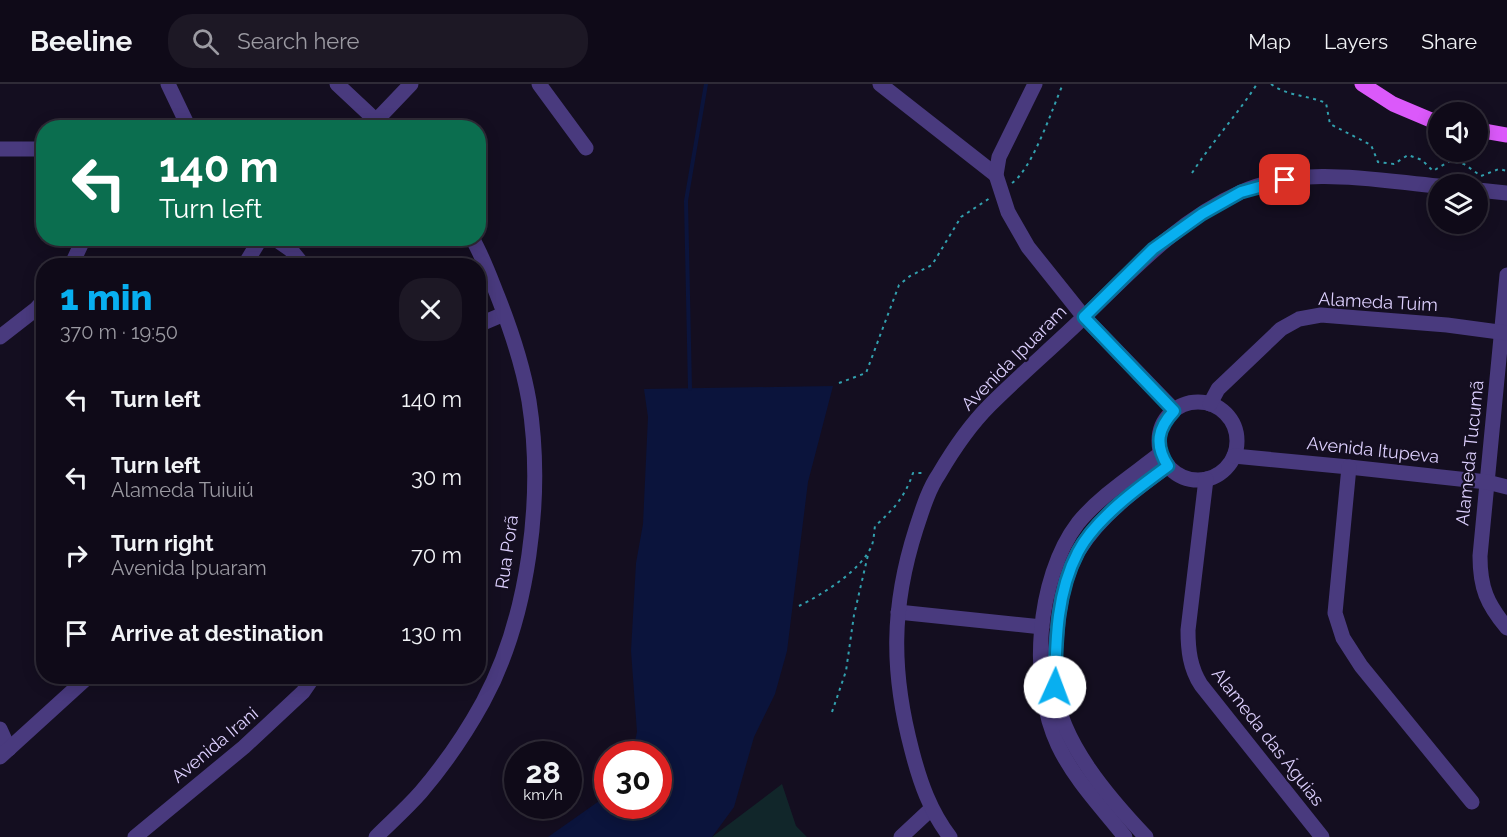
<!DOCTYPE html>
<meta charset="utf-8">
<style>
body{margin:0;font-family:Raleway,sans-serif;background:#1d1825;color:#f1f3f6;height:100vh;display:flex;flex-direction:column;font-size:22px;white-space:nowrap}
*{box-sizing:border-box;margin:0}
p{font-size:20px;color:#9b9aa2}
.icon{flex:none;width:33px;height:33px;fill:none;stroke:currentColor;stroke-width:2;stroke-linecap:round;stroke-linejoin:round}
.map{position:relative;flex:1;overflow:hidden}
.panel{position:absolute;left:36px;top:174px;width:450px;height:426px;display:flex;flex-direction:column;background:#0f0a18;border-radius:24px;box-shadow:0 3px 15px #0003,0 0 0 2px #2f2b37}
.panel>*{flex:none}
.top-card{position:absolute;left:36px;top:36px;width:450px;height:126px;border-radius:24px;box-shadow:0 3px 15px #0003,0 0 0 2px #2f2b37;background:#0b6e4f;color:#fff;overflow:hidden}
.buttons{position:absolute;left:1428px;top:18px;display:grid;gap:12px}
.buttons a{display:grid;place-items:center;width:60px;height:60px;border-radius:50%;background:#0f0a18;box-shadow:0 3px 15px #0003,0 0 0 2px #2f2b37;font-size:30px}
.speed{position:absolute;left:504px;top:657px;display:flex;gap:12px;font-size:30px;font-weight:700;text-align:center}
.speed>*{display:grid;place-content:center;width:78px;height:78px;border-radius:50%;background:#0f0a18;box-shadow:0 3px 15px #0003,0 0 0 2px #2f2b37;line-height:1}
.speed small{font-size:15px;font-weight:400}
.speed .limit{border:9px solid #d22;background:#fff;color:#111}
.pin{position:absolute;display:grid;place-items:center;width:51px;height:51px;color:#fff;margin:-26px;border-radius:12px;box-shadow:0 3px 9px #0006}
.me{position:absolute;width:66px;margin:-33px;rotate:2deg;stroke-linejoin:round;filter:drop-shadow(0 0 4px #0008)}
.turn{display:flex;align-items:center;gap:21px;height:126px;padding:0 24px;font-size:27px}
.turn .icon{width:78px;height:78px;stroke-width:2.5}
.turn b{display:block;font-size:42px;line-height:51px}
.round{display:grid;place-items:center;flex:none;width:63px;height:63px;border-radius:24px;background:#1d1825}
.summary{display:flex;align-items:center;justify-content:space-between;height:102px;padding:0 24px}
h1{font-size:36px;font-weight:800;line-height:45px;color:#08aff0}
ul{padding:0;list-style:none}
li{display:flex;align-items:center;gap:18px;height:78px;padding:0 24px}
li div{flex:1}
li b{display:block;font-size:22px}
li em{font-style:normal}
header{display:flex;align-items:center;gap:36px;box-sizing:border-box;height:84px;padding:0 30px;background:#0f0a18;border-bottom:2px solid #2f2b37}
header strong{font-size:28px}
nav{display:flex;gap:33px;margin-inline-start:auto;font-size:21px}
.search{width:420px;height:54px;background:#1d1825;display:flex;align-items:center;gap:15px;box-sizing:border-box;padding:0 21px;border-radius:24px;color:#9b9aa2;font-size:22px}
.map>svg:first-child{display:block}
</style>
<header>
<strong>Beeline</strong>
<div class="search"><svg class="icon" aria-label="search" viewBox="0 0 24 24"><circle cx="10" cy="10" r="6"/><path d="M15 15l6 6"/></svg>Search here</div>
<nav><a>Map</a><a>Layers</a><a>Share</a></nav>
</header>
<div class="map">
<svg width="1507" height="753" viewBox="0 0 1507 753">
<rect width="100%" height="100%" fill="#140e20"/>
<path fill="#11262a" d="M782,700L796,742L807,753H712Z"/>
<path fill="#0b143c" d="M833,302L808,398L787,567L775,610L754,653L734,723L712,753H548L602,715L607,707L608,722H658V670H632L637,648L631,567L636,479L643,440L648,333L644,305Z"/>
<g fill="none" stroke-linecap="round" stroke-linejoin="round">
<path stroke="#0b143c" stroke-width="4" d="M690,305L686,117L706,0"/>
<g stroke="#32a0ae" stroke-width="2" stroke-dasharray="3 4.5" stroke-linecap="butt">
<path d="M1271,0C1287,12 1307,11 1326,19L1330,40L1371,61L1378,78L1394,80L1408,71L1422,76L1433,87L1450,77L1464,80L1481,92L1499,85L1507,87"/>
<path d="M1192,89C1212,58 1237,31 1257,0"/>
<path d="M1012,99C1033,84 1052,25 1063,0"/>
<path d="M839,299L866,289L899,201L910,192L932,181L961,133L990,114"/>
<path d="M799,522C823,510 862,486 872,461C874,455 874,448 875,442C893,426 905,413 913,389H923"/>
<path d="M832,628L846,587L854,531L868,471"/>
</g>
<g stroke="#493a7e" stroke-width="15">
<path d="M168,0L189,44"/>
<path d="M337,0L384,44"/>
<path d="M539,0L586,64"/>
<path d="M880,0L996,91"/>
<path d="M1035,0L999,73L996,91L1008,128L1028,163L1084,233L1174,326"/>
<path d="M369,44L411,0"/>
<path d="M0,65H44"/>
<path d="M1478,106L1507,109"/>
<path d="M274,154L291,166L304,182"/>
<path d="M71,182L84,154"/>
<path d="M244,182L261,154"/>
<path d="M1507,191L1480,472C1480,504 1487,520 1507,544"/>
<path d="M478,241L504,230"/>
<path d="M0,253L36,225L44,216"/>
<circle cx="1198" cy="357" r="39"/>
<path d="M1210,320L1218,305L1281,245L1299,235L1321,231L1447,241L1507,249"/>
<path d="M1234,372L1349,383L1487,398L1507,403"/>
<path d="M1349,383L1335,529L1343,554L1361,582L1472,718"/>
<path d="M1206,395L1188,546C1188,566 1190,584 1201,601L1322,753"/>
<path d="M898,528L1042,543"/>
<path d="M0,645L9,665"/>
<path d="M0,673L89,592"/>
<path d="M135,753L244,663L303,608L314,592"/>
<path d="M376,753C391,738 407,724 421,708C444,681 466,649 483,618C529,533 544,412 529,317C523,282 511,246 498,213C490,193 483,173 472,154"/>
<path d="M901,753L931,725"/>
<path d="M950,753C930,727 920,698 912,667C891,588 891,523 916,445C922,427 928,406 939,390C953,366 970,341 990,321C1020,291 1054,262 1085,232C1133,186 1178,136 1241,108C1302,81 1374,96 1438,102"/>
<path d="M1125,753C1102,724 1074,695 1058,661C1029,600 1036,494 1078,439C1100,412 1133,391 1161,369"/>
<path d="M1146,753C1110,715 1060,658 1055,604C1053,586 1055,567 1057,549C1059,522 1065,490 1079,466C1100,432 1136,405 1168,382"/>
</g>
<g stroke="#db59fa" stroke-width="15">
<path d="M1362,0L1393,20L1438,39"/>
<path d="M1478,46L1507,51"/>
</g>
</g>
<g fill="none" stroke-linecap="round" stroke-linejoin="round">
<g stroke="#05729c" stroke-width="15">
<path id="route" d="M1055,603C1056,558 1056,510 1078,468C1095,435 1139,403 1168,382C1154,360 1158,344 1174,327L1084,233L1153,165L1202,130L1241,108L1285,96"/>
</g>
<use href="#route" stroke="#08aff0" stroke-width="10"/>
</g>
<g text-anchor="middle" stroke-width="4.5" stroke-linejoin="round" paint-order="stroke">
<g font-size="18" fill="#dccffd" stroke="#140e20">
<text transform="translate(1378 218) rotate(3)" y="6">Alameda Tuim</text>
<text transform="translate(1014 274) rotate(-45)" y="6">Avenida Ipuaram</text>
<text transform="translate(1373 366) rotate(6)" y="6">Avenida Itupeva</text>
<text transform="translate(1470 369) rotate(-84)" y="6">Alameda Tucumã</text>
<text transform="translate(507 468) rotate(-82)" y="6">Rua Porã</text>
<text transform="translate(1268 653) rotate(52)" y="6">Alameda das Águias</text>
<text transform="translate(215 661) rotate(-40)" y="6">Avenida Irani</text>
</g>
</g>
</svg>
<div class="buttons">
<a><svg class="icon" aria-label="sound" viewBox="0 0 24 24"><path d="M4 9h4l5-4v14l-5-4H4zM17 9q2 3 0 6"/></svg></a>
<a><svg class="icon" aria-label="layers" viewBox="0 0 24 24"><path d="M12 4l9 5-9 5-9-5zM3 14l9 5 9-5"/></svg></a>
</div>
<div class="speed"><div>28<small>km/h</small></div><div class="limit">30</div></div>
<div class="pin" style="left:1285px;top:96px;background:#d93025"><svg class="icon" aria-label="arrive" viewBox="0 0 24 24"><path d="M6 21V4h12l-3 4 3 4H6"/></svg></div>
<svg class="me" style="left:1055px;top:603px" viewBox="-20 -20 40 40"><circle r="19" fill="#fff"/><path d="M0-13L10 11 0 6-10 11z" fill="#08aff0"/></svg>
<div class="top-card">
<div class="turn"><svg class="icon" aria-label="left" viewBox="0 0 24 24"><path d="M17 20v-9H6M10 6l-5 5 5 5"/></svg><div><b>140 m</b>Turn left</div></div>
</div>
<section class="panel">
<div class="summary"><div><h1>1 min</h1><p>370 m · 19:50</p></div><a class="round"><svg class="icon" aria-label="close" viewBox="0 0 24 24"><path d="M6 6l12 12M18 6L6 18"/></svg></a></div>
<ul>
<li><svg class="icon" aria-label="left" viewBox="0 0 24 24"><path d="M17 20v-9H6M10 6l-5 5 5 5"/></svg><div><b>Turn left</b></div><em>140 m</em></li>
<li><svg class="icon" aria-label="left" viewBox="0 0 24 24"><path d="M17 20v-9H6M10 6l-5 5 5 5"/></svg><div><b>Turn left</b><p>Alameda Tuiuiú</p></div><em>30 m</em></li>
<li><svg class="icon" aria-label="right" viewBox="0 0 24 24"><path d="M7 20v-9h11M14 6l5 5-5 5"/></svg><div><b>Turn right</b><p>Avenida Ipuaram</p></div><em>70 m</em></li>
<li><svg class="icon" aria-label="arrive" viewBox="0 0 24 24"><path d="M6 21V4h12l-3 4 3 4H6"/></svg><div><b>Arrive at destination</b></div><em>130 m</em></li>
</ul>
</section>
</div>
